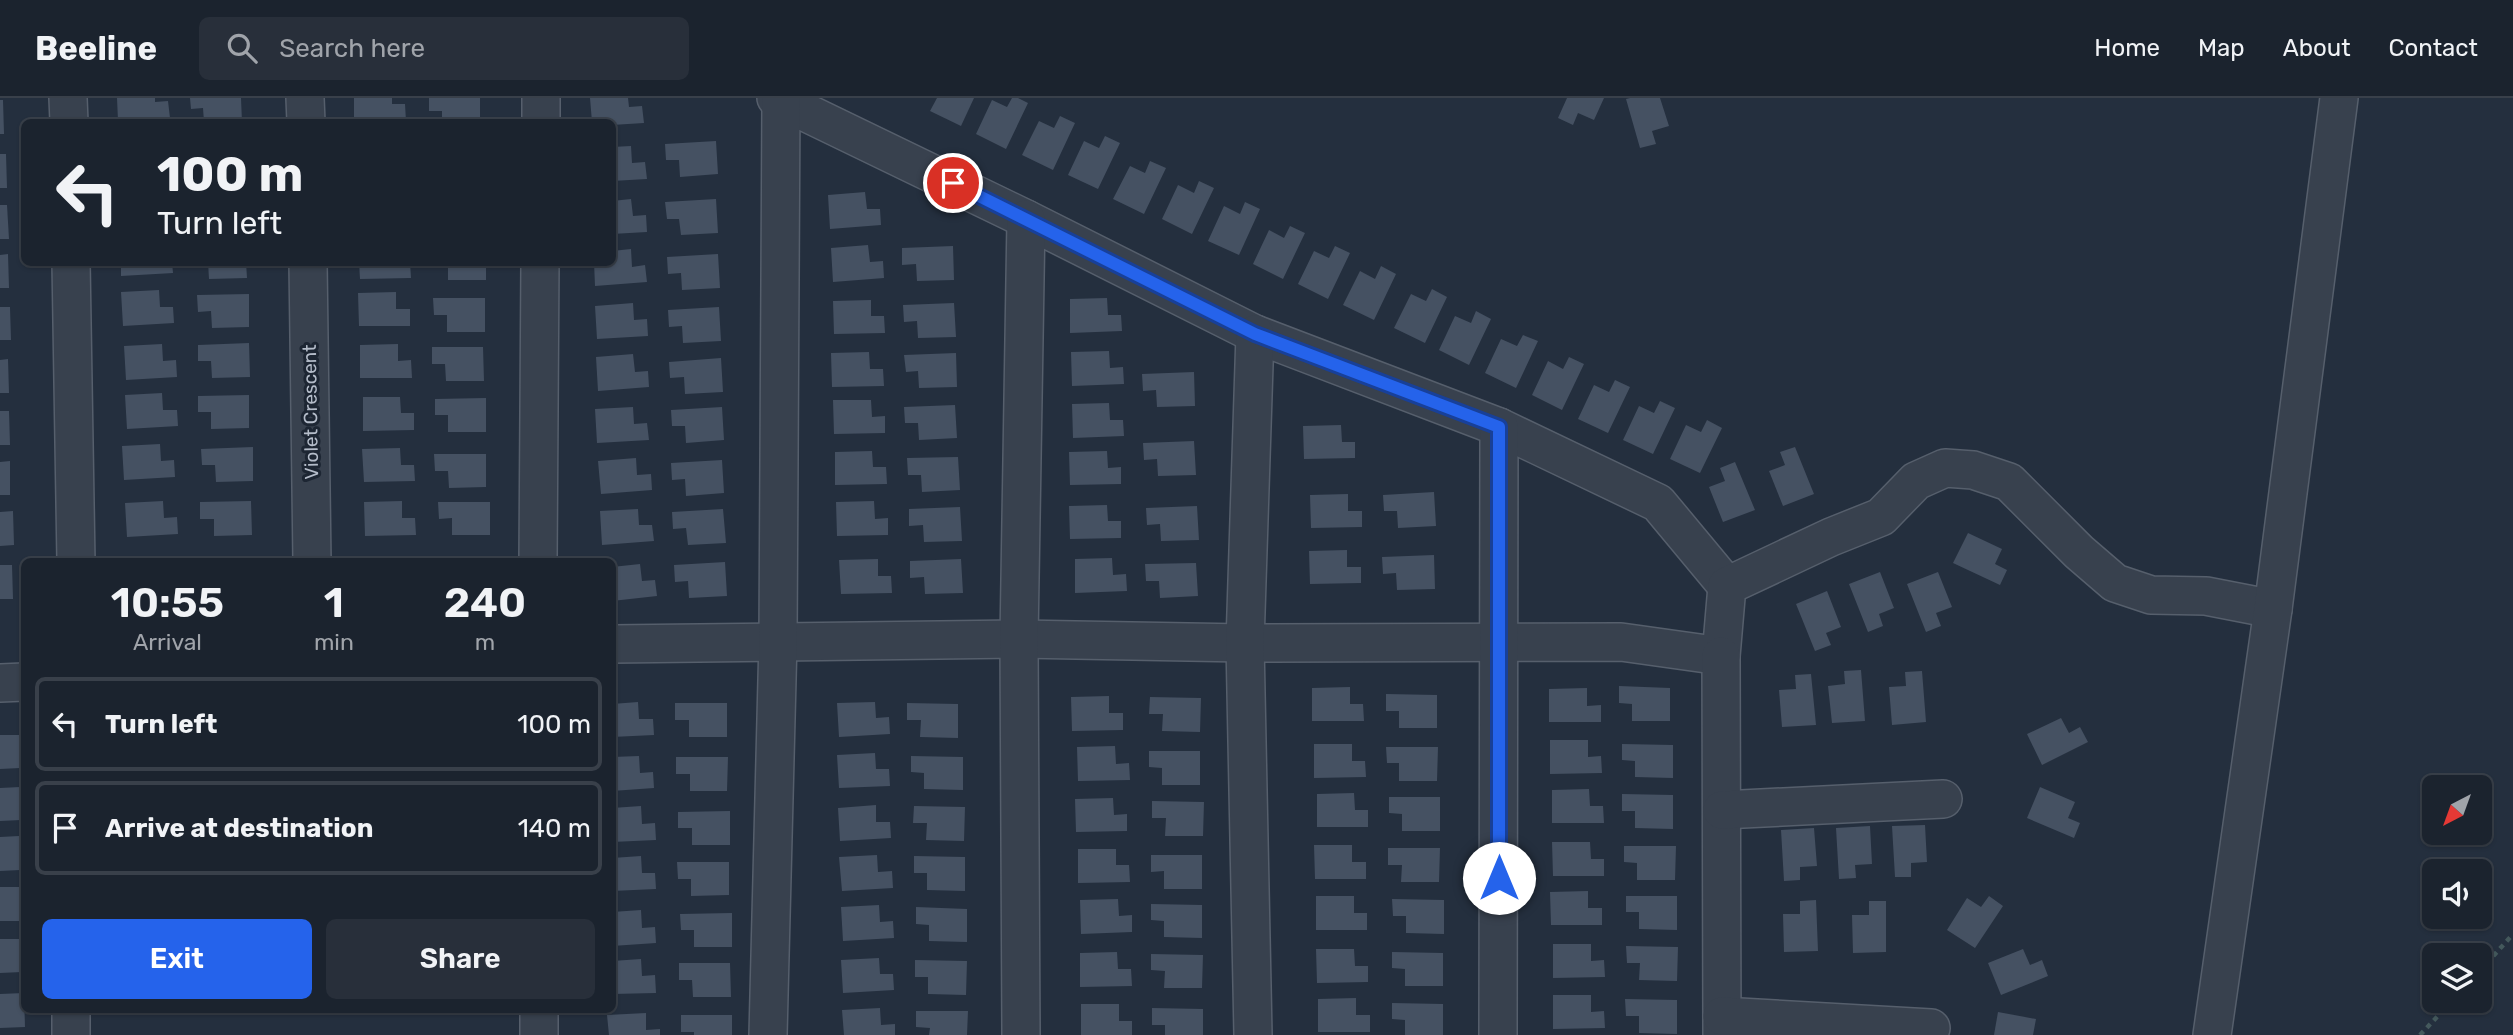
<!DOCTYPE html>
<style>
body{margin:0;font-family:Rubik,sans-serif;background:#282f3a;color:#f1f3f6;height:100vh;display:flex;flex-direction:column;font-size:26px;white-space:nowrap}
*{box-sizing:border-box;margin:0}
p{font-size:23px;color:#a0a4aa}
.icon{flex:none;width:38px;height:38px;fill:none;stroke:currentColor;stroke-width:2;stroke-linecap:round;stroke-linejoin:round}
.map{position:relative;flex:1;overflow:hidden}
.drawer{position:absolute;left:21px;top:460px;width:595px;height:455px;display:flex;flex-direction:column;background:#1b232e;border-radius:10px;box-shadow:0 2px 5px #0004,0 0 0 2px #39404a}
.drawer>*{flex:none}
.top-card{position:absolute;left:21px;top:21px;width:595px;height:147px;border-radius:10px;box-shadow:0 2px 5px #0004,0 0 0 2px #39404a;background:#1b232e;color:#f1f3f6;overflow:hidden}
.needle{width:46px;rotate:221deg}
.tools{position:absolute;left:2422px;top:677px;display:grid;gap:14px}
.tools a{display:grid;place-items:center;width:70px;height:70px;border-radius:10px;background:#1b232e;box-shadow:0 2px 5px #0004,0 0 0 2px #39404a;font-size:35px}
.pin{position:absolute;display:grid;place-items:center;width:60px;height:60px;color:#fff;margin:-30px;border:4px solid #fff;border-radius:50%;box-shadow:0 2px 7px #0007}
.me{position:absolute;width:77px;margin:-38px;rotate:0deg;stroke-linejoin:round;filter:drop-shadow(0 0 5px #0008)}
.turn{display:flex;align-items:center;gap:24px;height:147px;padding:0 21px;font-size:32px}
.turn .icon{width:91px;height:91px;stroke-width:2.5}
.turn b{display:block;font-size:49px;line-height:60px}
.eta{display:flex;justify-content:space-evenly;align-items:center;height:119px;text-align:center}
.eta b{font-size:42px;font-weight:600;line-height:49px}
.cta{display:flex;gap:14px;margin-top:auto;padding:14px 21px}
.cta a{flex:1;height:80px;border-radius:10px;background:#2563eb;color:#fff;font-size:28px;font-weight:600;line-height:80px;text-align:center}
.cta a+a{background:#282f3a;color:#f1f3f6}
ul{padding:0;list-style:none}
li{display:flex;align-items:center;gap:21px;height:94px;margin:0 14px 10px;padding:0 7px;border:4px solid #39404a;border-radius:10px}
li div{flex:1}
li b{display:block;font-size:26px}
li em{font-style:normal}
header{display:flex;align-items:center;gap:42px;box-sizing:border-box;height:98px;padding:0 35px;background:#1b232e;border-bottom:2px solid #39404a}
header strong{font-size:33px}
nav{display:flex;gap:38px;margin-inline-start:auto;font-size:24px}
.search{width:490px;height:63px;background:#282f3a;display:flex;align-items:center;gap:18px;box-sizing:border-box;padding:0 24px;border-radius:10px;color:#a0a4aa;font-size:26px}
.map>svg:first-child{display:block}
</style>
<header>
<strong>Beeline</strong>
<div class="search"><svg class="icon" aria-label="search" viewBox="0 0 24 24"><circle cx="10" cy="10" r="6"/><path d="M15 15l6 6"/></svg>Search here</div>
<nav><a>Home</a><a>Map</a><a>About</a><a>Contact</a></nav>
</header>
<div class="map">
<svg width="2513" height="937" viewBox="0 0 2513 937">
<rect width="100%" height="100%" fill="#242f3e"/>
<g fill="#455162">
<path d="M117,0H155V4L168,3L170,20L118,23Z"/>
<path d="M190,0H241L242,24H204L203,10L191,11Z"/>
<path d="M354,0H392V6H405L406,23L354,24Z"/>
<path d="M429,0H480V24H442V13H429Z"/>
<path d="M590,0H628L629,9L642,8L644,25L612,27V24H592Z"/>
<path d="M937,0H974L961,28L930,13Z"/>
<path d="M1012,0H1018L1028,5L1006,51L976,36L992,2L1007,9Z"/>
<path d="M1567,0H1604L1594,22L1578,15L1573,27L1558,20Z"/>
<path d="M1630,0H1660L1669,28L1652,33L1656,46L1640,50L1626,1Z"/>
<path d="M0,2H3L4,36H0Z"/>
<path d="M1060,18L1075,25L1053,72L1022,57L1039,23L1054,30Z"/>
<path d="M1105,38L1120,45L1098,91L1068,77L1084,43L1099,50Z"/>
<path d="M716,43L718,76L680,79L679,62H666L665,46Z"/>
<path d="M631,48L632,65L645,64L647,81L612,83V49Z"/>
<path d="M0,56H6L7,90H0Z"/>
<path d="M1150,63L1166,70L1144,116L1113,101L1130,68L1145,75Z"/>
<path d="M1199,83L1214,90L1192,136L1162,121L1178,87L1194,95Z"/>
<path d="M865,94L867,111H880L881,127L830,131L828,97Z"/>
<path d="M631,101L633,118L646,117L647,134L612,136V103Z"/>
<path d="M716,101L718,135L681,137L679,121H667L665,104Z"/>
<path d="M1245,104L1260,111L1239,157L1208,143L1224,108L1240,116Z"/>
<path d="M0,107H7L9,141H0Z"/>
<path d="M1290,128L1305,135L1283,181L1253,166L1269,132L1284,140Z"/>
<path d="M868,147L870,164L883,163L884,180L833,184L831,150Z"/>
<path d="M953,148L954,182L917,183L916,166L902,167V150Z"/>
<path d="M1335,148L1350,155L1328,201L1298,186L1314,153L1329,160Z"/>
<path d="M631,151L632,169L645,167L647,184L595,188L594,164H612V153Z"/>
<path d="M8,156L9,190H0V157Z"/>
<path d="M718,156L720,190L682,192L681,175L668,176L667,159Z"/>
<path d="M121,164H172L173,175L121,178Z"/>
<path d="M208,164H246L247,180L209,181Z"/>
<path d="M359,164H410L411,180L360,181Z"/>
<rect x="448" y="164" width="38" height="18"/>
<path d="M1381,168L1396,176L1374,222L1343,207L1360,173L1375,181Z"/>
<path d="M1432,191L1447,199L1425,245L1394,230L1411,196L1426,203Z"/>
<path d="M159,192L160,209H173L174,225L123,228L121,194Z"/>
<path d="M396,194V211H410V228H359L358,195Z"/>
<path d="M249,196V229L212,230L211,213L198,214L197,197Z"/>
<path d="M433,200H485V234H447V217H434Z"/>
<path d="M1107,200L1108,217H1121L1122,233L1070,235V201Z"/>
<path d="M871,202V218H884L885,235L834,236L833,203Z"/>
<path d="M633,205L634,222L647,221L648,238L597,241L595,208Z"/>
<path d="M954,205L956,239L918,240L917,223L904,224L903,207Z"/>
<path d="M0,209H10L11,242H0Z"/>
<path d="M719,209L721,243L683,245L682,228L669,229L668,212Z"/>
<path d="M1476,213L1491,221L1469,267L1439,252L1455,218L1471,225Z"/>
<path d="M1523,237L1538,243L1516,290L1485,275L1501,241L1517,248Z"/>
<path d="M249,245L250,279L212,280L211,263H198V247Z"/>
<path d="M162,246L163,263L176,262L177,279L126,282L124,248Z"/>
<path d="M398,246V263L411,262L412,280H360V247Z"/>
<path d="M432,249H483L484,283H446L445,266H432Z"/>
<path d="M1109,253L1110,270L1123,269L1124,286L1072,288L1071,254Z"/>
<path d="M869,254L870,271H883L884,288L832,289L831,255Z"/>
<path d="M956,255L957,289L919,290L918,273L906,274L904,257Z"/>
<path d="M633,256L635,274L648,273L649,289L598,293L596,259Z"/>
<path d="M1569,259L1584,266L1562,312L1532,297L1548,263L1563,271Z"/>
<path d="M721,260L723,294L685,296L684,279L670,280L669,264Z"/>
<path d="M8,261L9,295H0V262Z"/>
<path d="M1194,274L1195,308L1157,309L1156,292L1143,293L1142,276Z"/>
<path d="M1615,282L1630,289L1608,335L1578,321L1594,287L1609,294Z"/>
<path d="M162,295L163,312H177L178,328L127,331L125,297Z"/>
<path d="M249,297V330L211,331V314H198V298Z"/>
<path d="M363,299H400L401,315H414V332L363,333Z"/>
<path d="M486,300V334H448V317H435V301Z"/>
<path d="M833,302H871L872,319L885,318V335L834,336Z"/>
<path d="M1660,303L1675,310L1653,356L1623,342L1639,308L1654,315Z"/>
<path d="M1109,305L1110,322H1123L1124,338L1073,340L1072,306Z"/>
<path d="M955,307L957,340L919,342L918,325H905L904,309Z"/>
<path d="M633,309L634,326L647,325L649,342L597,345L595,311Z"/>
<path d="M722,309L724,342L686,345L685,328H672L671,312Z"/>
<path d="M0,313H9L10,347H0Z"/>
<path d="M1707,322L1722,330L1700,375L1670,361L1686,327L1701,334Z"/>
<path d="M1341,327L1342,344H1355V360L1304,361L1303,328Z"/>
<path d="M1194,343L1196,377L1158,378L1157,361L1144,362L1143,345Z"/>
<path d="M160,346L161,363L174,362L175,379L124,382L122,348Z"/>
<path d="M253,349V383L216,384L215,367H202L201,351Z"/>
<path d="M1795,349L1814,396L1783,408L1769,373L1785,367L1780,354Z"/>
<path d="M400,350L401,367H414L415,383L364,384L362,351Z"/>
<path d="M872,353L873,369H886L887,386L835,387V354Z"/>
<path d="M1107,353L1108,370L1121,369V386L1070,387L1069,354Z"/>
<path d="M434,356H486V389L449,390L448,373H435Z"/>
<path d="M958,359L960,392L922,394L921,377H908L907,360Z"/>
<path d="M636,360L637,377L651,376L652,392L601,396L598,363Z"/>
<path d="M722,362L724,395L686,398L685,381L672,382L671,365Z"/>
<path d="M10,363V397H0V364Z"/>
<path d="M1735,364L1755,412L1723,424L1709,389L1725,383L1720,370Z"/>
<path d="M1434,394L1436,428L1398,430L1397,413H1384L1383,397Z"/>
<path d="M1348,396V413H1362V429L1311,430L1310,397Z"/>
<path d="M163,403L164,420L177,419L178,436L127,439L125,405Z"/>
<path d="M251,403L252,437L214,438V421H200V404Z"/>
<path d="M402,403V420H415L416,437L365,438L364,404Z"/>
<path d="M874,403L875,421L888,420V437L837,438L836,404Z"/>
<path d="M438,404H490V437H452V420L439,421Z"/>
<path d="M1107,407L1108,423H1121V440L1070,441L1069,408Z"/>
<path d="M1197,408L1199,442L1161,443L1160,426L1147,427L1146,410Z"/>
<path d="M960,409L962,443L924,444L923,427L909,428V411Z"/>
<path d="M638,411L639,427H652L654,443L602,447L600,413Z"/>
<path d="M723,411L726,445L688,447L686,430L673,431L672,414Z"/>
<path d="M13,413L14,447L0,448V414Z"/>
<path d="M1968,435L2002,451L1995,466L2007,472L2000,487L1953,465Z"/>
<path d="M1347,452V469H1361V485L1310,486L1309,453Z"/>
<path d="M1434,457L1435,491L1397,492L1396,475L1383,476L1382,459Z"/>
<path d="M1112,460L1113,477L1126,476L1127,493L1075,495V461Z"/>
<path d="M878,461V478H891L892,495L841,496L839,462Z"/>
<path d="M961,461L963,495L925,496L924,479L910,480V463Z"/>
<path d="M725,464L727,498L689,500L688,483L675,484L674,467Z"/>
<path d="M1196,465L1198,498L1160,500L1159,483H1146L1145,466Z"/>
<path d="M640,466L642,483L655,482L657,498L612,503V469Z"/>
<path d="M0,467H12L13,501H0Z"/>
<path d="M1880,474L1894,510L1879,516L1883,528L1868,534L1849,486Z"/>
<path d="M1938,474L1952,509L1936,515L1941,528L1926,534L1907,486Z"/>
<path d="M1827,493L1841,529L1826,535L1831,547L1815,553L1796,506Z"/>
<path d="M1861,572L1865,623L1832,625L1828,588L1845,586L1844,573Z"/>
<path d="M1922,573L1926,624L1892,627L1889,589L1906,588L1905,574Z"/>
<path d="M1811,576L1816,627L1782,629L1779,592L1796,591L1795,577Z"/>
<path d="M1619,588L1670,590V623H1632V606L1619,605Z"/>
<path d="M1350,589V606H1363L1364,623H1312V590Z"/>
<path d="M1587,590V608L1601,607V624H1549V591Z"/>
<path d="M1386,596L1437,597V630H1399V613H1386Z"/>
<path d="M1109,598V615H1123V632L1072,633L1071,599Z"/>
<path d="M1150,599L1201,600L1200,634L1162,633L1163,616H1149Z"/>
<path d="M638,604L639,621H653L654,637L612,639V606Z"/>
<path d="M875,604L876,620L889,619L890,636L839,639L837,605Z"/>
<path d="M675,605H727V639H689V622H675Z"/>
<path d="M907,605L958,606V640L920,639L921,622H907Z"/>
<path d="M2061,620L2069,635L2080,629L2088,644L2042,667L2027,636Z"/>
<path d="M0,637H19L20,670L0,671Z"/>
<path d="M1550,642H1588V659L1601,658L1602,675L1550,676Z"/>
<path d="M1314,646H1352V663H1365L1366,679L1314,680Z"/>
<path d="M1622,646L1673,647V680L1635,679V663L1622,662Z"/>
<path d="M1115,648L1116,666L1129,665L1130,682L1078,683L1077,649Z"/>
<path d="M1386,649H1438L1437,683H1399V665H1387Z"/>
<path d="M1149,653H1200V687H1162V670L1149,669Z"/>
<path d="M875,655L876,671H889L890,688L839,690L837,657Z"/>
<path d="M639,658L640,675L653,674L654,690L612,693V659Z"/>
<path d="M911,658L963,659V692L924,691V675L911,674Z"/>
<path d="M676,659H728L727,693H690V676H676Z"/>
<path d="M20,689L21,722L0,723V690Z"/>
<path d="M2040,689L2075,704L2068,720L2080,725L2074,740L2027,720Z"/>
<path d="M1589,691L1590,708H1603L1604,725H1552V692Z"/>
<path d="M1354,695L1355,712H1368V729H1317V696Z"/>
<path d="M1622,696L1673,697V731L1635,730V713H1622Z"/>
<path d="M1389,699H1440V733H1402V716L1389,715Z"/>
<path d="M1113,700L1114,717L1127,716V733L1076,734L1075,701Z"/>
<path d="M1152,703L1204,704L1203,738H1165L1166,720H1152Z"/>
<path d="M876,707V724H890L891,740L840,743L838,710Z"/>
<path d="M641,708L642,726L655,725L656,742L612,744V710Z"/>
<path d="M914,708L965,709L964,743L926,742L927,725H913Z"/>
<path d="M730,713V747H692V730H678V714Z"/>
<path d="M1925,727L1927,764L1911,765V779H1895L1892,728Z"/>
<path d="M1870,728L1872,766L1855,767L1856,780L1839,781L1836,730Z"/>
<path d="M1814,730L1817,768L1800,769V782L1784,783L1781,732Z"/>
<path d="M19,738L20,772L0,773V739Z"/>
<path d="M1552,744H1590L1591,761H1604V778H1553Z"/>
<path d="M1314,747H1352V764H1366V781H1315Z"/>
<path d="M1624,748H1676L1675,782H1637V765L1624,764Z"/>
<path d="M1388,750H1440L1439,784H1401L1402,767H1388Z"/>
<path d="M1078,751H1116V767H1129L1130,784L1078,785Z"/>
<path d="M877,757L878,774L892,773L893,790L842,793L839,759Z"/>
<path d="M1151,757H1202V791H1164V773L1151,774Z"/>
<path d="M641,758L642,775H655L656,791L612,793V760Z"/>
<path d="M914,758L965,759V793L927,792V775H914Z"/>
<path d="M677,764H729V797L691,798V781H678Z"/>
<path d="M0,789H21L22,823H0Z"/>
<path d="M1588,793V810H1602V827H1551L1550,794Z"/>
<path d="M1316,798H1354V815H1367V832H1316Z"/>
<path d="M1626,798H1677V832L1639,831V814H1626Z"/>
<path d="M1989,798L2003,808L1975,850L1947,832L1967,800L1981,809Z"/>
<path d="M1118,801L1119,818L1132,817V834L1081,836L1080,802Z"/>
<path d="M1392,801L1444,802V836L1406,835V818H1393Z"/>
<path d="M1816,802L1818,853L1784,854L1783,816H1800V803Z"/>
<path d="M1869,803H1886V854L1853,855L1852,817H1869Z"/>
<path d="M1151,806L1202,807V840L1164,839V823L1151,822Z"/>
<path d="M879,807L880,824L893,823L894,840L843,843L841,809Z"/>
<path d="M916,809L967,811V844L929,843V827L916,826Z"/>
<path d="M641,812L642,830L655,829L656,845L612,848V814Z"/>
<path d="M732,815V849H694V832H681L680,816Z"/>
<path d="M0,841H21L22,874L0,875Z"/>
<path d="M1553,846H1591V863L1604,862L1605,879L1553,880Z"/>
<path d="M1626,848L1678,849L1677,883L1639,882L1640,865H1627Z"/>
<path d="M1316,851H1354L1355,868H1368V884L1317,885Z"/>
<path d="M2023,851L2030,867L2042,862L2048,878L2001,897L1988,865Z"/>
<path d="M1117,854L1118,871H1131L1132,888L1080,889V855Z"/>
<path d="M1392,854L1443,855V888H1405V871L1392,870Z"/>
<path d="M1151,856L1203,857L1202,890H1164L1165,873L1151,872Z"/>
<path d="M879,860L880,876H893L894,892L843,895L841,862Z"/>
<path d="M641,861L642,878L655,877L656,895L612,896V863Z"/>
<path d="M915,862L967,863L966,897L928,896V879H915Z"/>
<path d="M679,865H730L731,899H693L692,882H679Z"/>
<path d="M24,895L25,929L0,930V896Z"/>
<path d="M1553,897H1591V914L1604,913L1605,930L1553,931Z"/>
<path d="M1356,900V917H1370V934H1318V901Z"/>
<path d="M1625,901L1677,902V936L1639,935V918H1626Z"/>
<path d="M1392,905L1443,906V937H1405V922L1392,921Z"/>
<path d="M1081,906H1119V923H1132V937H1081Z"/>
<path d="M880,910L881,927L895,926V937H844L842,912Z"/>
<path d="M1152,910L1203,911V937H1165V927H1152Z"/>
<path d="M916,913H968L967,937H929L930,930L916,929Z"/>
<path d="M1998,914L2036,921L2033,937H1994Z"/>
<path d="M646,915V932L660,931V937H609L607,917Z"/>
<path d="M681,917H732V937H694V934H681Z"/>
</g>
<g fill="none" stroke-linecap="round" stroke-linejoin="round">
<g stroke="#565f6c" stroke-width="40">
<g id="minor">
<path d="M68,0L69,24"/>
<path d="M305,0L306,24"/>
<path d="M776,0L1026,121L1255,236L1499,329L1658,405L1727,488"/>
<path d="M541,24V0"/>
<path d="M71,164L76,464"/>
<path d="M308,164L312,464"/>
<path d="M538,464L540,164"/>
<path d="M612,546L1019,541L1245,545L1621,544L1721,558L1727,488L1831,439L1881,419L1916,383L1945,370L1973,372L2009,384L2079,454L2115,485L2151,497L2206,498L2273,511"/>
<path d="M1721,558L1722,937"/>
<path d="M0,585L24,584"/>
<path d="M1722,712L1943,701"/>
<path d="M539,912V937"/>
<path d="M1722,918L1931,930"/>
<path d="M71,937V912"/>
<path d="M768,937L778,542L781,2"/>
<path d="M1021,937L1019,541L1026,121"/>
<path d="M1253,937L1245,545L1255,236"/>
<path d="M1498,937L1499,329"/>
<path d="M2212,937L2273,511L2339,0"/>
</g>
</g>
<g stroke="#44595c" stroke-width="4.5" stroke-dasharray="5 5" stroke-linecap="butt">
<path d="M2480,873L2513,836"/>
<path d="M2420,937L2452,903"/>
</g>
<use href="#minor" stroke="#38414e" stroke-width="37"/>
</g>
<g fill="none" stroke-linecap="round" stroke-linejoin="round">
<g stroke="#184099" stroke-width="18">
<path id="route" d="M953,85L1255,236L1499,329V780"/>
</g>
<use href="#route" stroke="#2563eb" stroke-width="12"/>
</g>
<g text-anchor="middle" stroke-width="6" stroke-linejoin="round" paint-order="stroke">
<g font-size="19" fill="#b4bcc9" stroke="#1d2633">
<text transform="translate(310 314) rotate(-91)" y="7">Violet Crescent</text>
</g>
</g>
</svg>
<div class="tools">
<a><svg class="needle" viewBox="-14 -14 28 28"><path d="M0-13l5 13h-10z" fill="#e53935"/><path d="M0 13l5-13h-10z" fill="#a0a4aa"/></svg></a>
<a><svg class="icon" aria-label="sound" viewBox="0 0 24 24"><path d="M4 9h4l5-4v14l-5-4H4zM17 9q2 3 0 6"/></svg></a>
<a><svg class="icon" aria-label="layers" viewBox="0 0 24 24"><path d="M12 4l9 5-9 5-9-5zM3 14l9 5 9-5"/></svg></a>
</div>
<div class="pin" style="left:953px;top:85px;background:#d93025"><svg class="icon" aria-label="arrive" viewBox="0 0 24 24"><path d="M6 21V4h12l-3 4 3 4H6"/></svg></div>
<svg class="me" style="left:1499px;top:780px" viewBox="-20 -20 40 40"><circle r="19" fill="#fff"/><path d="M0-13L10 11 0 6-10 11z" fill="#2563eb"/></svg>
<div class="top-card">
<div class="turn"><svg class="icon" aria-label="left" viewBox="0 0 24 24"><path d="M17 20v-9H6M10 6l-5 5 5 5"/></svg><div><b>100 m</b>Turn left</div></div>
</div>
<section class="drawer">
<div class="eta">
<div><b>10:55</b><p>Arrival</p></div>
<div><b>1</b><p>min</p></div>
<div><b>240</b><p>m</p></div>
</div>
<ul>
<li><svg class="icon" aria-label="left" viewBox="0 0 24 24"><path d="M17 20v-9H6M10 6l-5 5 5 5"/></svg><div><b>Turn left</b></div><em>100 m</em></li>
<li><svg class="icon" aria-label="arrive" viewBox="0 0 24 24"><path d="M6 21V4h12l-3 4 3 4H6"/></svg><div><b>Arrive at destination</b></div><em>140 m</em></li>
</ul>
<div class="cta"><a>Exit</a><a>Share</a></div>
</section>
</div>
